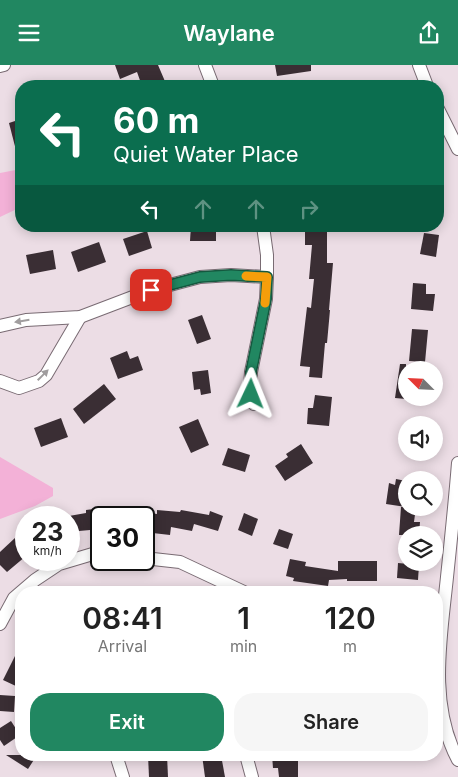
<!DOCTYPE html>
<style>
body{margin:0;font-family:Inter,sans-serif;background:#f6f6f6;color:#222;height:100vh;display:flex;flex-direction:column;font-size:19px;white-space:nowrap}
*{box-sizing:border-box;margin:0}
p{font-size:16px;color:#767676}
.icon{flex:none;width:28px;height:28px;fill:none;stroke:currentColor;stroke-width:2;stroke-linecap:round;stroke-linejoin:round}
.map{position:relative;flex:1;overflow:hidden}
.sheet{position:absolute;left:15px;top:521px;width:428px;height:175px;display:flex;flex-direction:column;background:#fff;border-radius:20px;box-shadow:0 2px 12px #0003}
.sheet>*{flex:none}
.guide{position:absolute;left:15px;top:15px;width:429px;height:152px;border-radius:20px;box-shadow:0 2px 12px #0003;background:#0b6e4f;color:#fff;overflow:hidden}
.needle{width:32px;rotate:294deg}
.controls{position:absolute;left:398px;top:296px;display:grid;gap:10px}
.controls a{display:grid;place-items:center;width:45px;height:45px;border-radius:50%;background:#fff;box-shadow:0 2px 12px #0003;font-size:25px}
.speed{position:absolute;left:15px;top:441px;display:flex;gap:10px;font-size:25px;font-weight:700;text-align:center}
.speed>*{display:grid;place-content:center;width:65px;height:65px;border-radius:50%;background:#fff;box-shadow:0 2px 12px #0003;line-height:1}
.speed small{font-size:12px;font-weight:400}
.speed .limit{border:2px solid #111;border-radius:8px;background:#fff;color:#111}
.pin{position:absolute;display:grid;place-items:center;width:42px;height:42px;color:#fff;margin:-21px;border-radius:10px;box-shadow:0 2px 8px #0006}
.me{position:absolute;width:55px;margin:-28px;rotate:2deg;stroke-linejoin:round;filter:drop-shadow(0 0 4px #0008)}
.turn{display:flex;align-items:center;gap:18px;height:105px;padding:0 15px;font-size:22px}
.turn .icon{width:65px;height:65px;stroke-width:2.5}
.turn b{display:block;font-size:35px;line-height:42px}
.lanes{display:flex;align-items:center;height:48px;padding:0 15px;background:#0003;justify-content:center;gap:25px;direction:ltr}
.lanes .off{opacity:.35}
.eta{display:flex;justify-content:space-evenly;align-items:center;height:85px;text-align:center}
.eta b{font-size:30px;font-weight:600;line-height:35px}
.button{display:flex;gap:10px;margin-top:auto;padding:10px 15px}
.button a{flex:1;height:58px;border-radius:20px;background:#218761;color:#fff;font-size:20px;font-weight:600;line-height:58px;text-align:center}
.button a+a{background:#f6f6f6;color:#222}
header{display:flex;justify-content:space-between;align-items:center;height:65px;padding:0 15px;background:#218761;color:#fff;font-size:22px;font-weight:600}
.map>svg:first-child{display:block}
</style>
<header><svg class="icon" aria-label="menu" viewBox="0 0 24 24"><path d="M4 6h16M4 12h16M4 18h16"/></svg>Waylane<svg class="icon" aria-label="share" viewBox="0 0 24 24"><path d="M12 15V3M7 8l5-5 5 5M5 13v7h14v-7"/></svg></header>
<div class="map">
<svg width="458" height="712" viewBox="0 0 458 712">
<rect width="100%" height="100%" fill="#ecdde5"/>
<g fill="#f3b1d7">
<path d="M21,104V142L0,152V108Z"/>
<path d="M0,392L53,423V431L35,441L0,454Z"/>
</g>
<g fill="#3a2e34">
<path d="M115,0H158L167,21H142L137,7L120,14Z"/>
<path d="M275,0H311V6L277,11Z"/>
<path d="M21,54V92L18,93L9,58Z"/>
<path d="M191,161H216V176H190Z"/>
<path d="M305,161H327V198H333L329,245H330L327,278H325L322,313L309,312L310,302L300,301L307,242L311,243L314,214H309L312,180H305Z"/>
<path d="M147,166L152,183L129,191L123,174Z"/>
<path d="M424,168L439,170L436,192L420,189Z"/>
<path d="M99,177L106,197L78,207L71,187Z"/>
<path d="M53,185L56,204L30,209L26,190Z"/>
<path d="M413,218L426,219V229H435L433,246L411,244Z"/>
<path d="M202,250L211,274L197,279L188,255Z"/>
<path d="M412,264L428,265L425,297L409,296Z"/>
<path d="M127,286L130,294L138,291L143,305L118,314L110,293Z"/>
<path d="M400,299H406V334L395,333Z"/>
<path d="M208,305L211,328L201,330L200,324L194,325L192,307Z"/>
<path d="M104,319L116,334L84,359L73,344Z"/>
<path d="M315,330L332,332L329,361L307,359L308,343H313Z"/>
<path d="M61,353L68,372L41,382L34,363Z"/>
<path d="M198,354L209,380L191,388L179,362Z"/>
<path d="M301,379L313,398L285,416L275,401L288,392L286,389Z"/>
<path d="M228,383L250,390L245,407L222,400Z"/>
<path d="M396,414L406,416V442L386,439L389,418L395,420Z"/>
<path d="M401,442H416L414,457H420L419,470H399Z"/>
<path d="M101,443V464L79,466L69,469V451L86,448V445Z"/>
<path d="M157,445L180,447L181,445L209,450L210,446L223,451L218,466L194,459L192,466L171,462L170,470L144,467V447L157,449Z"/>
<path d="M244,448L258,454L252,471L238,465Z"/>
<path d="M279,464L293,469L288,484L273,479Z"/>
<path d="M26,465V491L7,507L0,500V487L16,472Z"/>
<path d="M290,494L306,497L305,501L338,506V496H377V516H347V514L329,515L328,521L293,516L294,513L286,511Z"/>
<path d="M398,498L419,500L418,515L397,513Z"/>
<path d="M21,579V615L18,622L3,615Z"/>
<path d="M0,630L15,631L14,647L0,646Z"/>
<path d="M11,656L20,670L4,681L0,675V663Z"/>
<path d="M6,690H37L28,704Z"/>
<path d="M148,690H167L168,712H149Z"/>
<path d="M202,690H221L225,712H205Z"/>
<path d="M272,690H298V712H279L278,703H273Z"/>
</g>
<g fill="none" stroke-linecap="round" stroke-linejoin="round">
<g stroke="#796b73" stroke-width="14">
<g id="minor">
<path d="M205,0L213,21"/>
<path d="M419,0L427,21"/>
<path d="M0,1L4,0"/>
<path d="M438,44L458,84"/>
<path d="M0,261L26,255L80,252L151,225L200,212L231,210L267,212"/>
<path d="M0,316L19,323L39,316L46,310L80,252"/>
<path d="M254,339L250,323L251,307L266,234L267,212V190L263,161"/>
<path d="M458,398C455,436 451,474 447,512C441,572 428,639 458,695"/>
<path d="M144,493L180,497L246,528"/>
<path d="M0,559L14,533L35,515L59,499L96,488L101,489"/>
<path d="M116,690L123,712"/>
<path d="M246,690L252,712"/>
</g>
</g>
<use href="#minor" stroke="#fff" stroke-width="12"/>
</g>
<defs><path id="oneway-solid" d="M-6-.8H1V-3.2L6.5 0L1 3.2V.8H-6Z" transform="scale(1.25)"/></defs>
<g fill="#a09d9e">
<use href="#oneway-solid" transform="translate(22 256) rotate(171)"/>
<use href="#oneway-solid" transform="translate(43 310) rotate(-45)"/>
</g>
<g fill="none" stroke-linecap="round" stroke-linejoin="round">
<g stroke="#15583f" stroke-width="12">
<path id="route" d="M151,225L200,212L231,210L267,212L266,234L251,307V329"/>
</g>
<use href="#route" stroke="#218761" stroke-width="9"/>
<path stroke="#f59e0b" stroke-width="9" d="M246,211L267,212L265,238"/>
</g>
</svg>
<div class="controls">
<a><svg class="needle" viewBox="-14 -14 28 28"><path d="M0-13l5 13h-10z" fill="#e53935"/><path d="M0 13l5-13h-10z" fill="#767676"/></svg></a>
<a><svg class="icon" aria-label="sound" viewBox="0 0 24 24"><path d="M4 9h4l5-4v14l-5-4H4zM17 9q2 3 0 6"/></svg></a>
<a><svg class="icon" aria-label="search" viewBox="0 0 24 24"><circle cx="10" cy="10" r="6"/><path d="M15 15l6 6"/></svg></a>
<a><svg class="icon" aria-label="layers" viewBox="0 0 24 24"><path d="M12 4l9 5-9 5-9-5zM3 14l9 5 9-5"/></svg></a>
</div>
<div class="speed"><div>23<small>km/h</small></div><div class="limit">30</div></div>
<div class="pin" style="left:151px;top:225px;background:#d93025"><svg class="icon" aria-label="arrive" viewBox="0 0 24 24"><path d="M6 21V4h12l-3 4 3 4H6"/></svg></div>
<svg class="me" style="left:251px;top:329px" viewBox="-20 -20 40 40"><path d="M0-17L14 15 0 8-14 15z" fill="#218761" stroke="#fff" stroke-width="4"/></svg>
<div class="guide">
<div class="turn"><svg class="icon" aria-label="left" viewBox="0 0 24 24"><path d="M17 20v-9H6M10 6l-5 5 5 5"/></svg><div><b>60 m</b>Quiet Water Place</div></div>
<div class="lanes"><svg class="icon" aria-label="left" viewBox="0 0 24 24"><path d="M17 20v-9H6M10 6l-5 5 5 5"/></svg><svg class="icon off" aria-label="ahead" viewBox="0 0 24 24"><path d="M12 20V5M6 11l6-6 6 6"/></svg><svg class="icon off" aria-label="ahead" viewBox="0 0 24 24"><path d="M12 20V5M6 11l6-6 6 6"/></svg><svg class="icon off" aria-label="right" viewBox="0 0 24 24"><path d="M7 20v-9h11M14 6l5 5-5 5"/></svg></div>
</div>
<section class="sheet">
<div class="eta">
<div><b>08:41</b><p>Arrival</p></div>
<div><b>1</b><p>min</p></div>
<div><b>120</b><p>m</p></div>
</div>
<div class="button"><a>Exit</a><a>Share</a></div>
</section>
</div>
